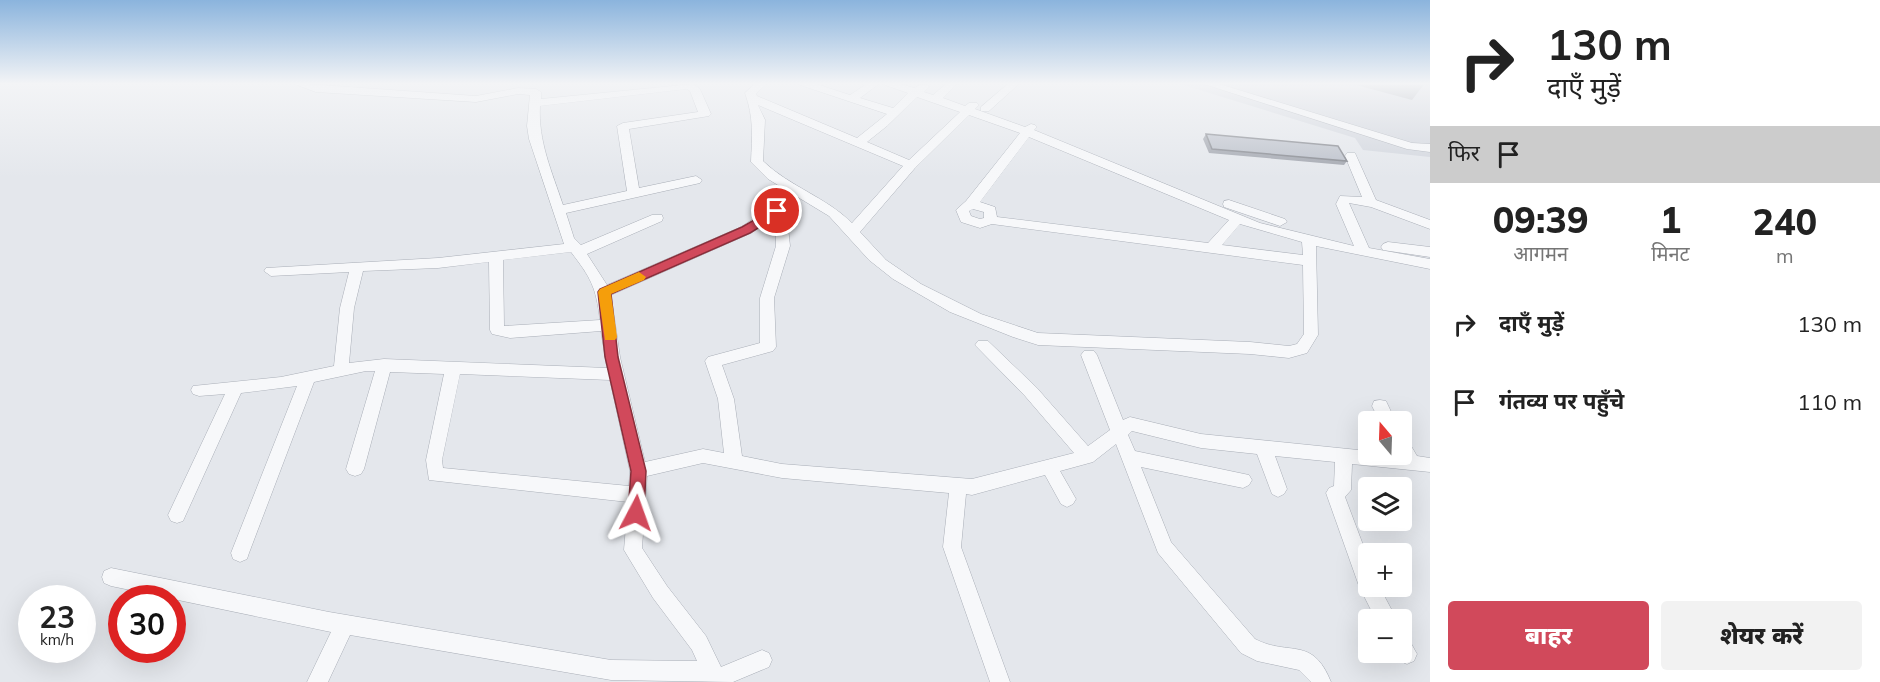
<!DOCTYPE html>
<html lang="hi">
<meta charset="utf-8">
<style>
body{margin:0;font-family:Mulish,"Noto Sans Devanagari",sans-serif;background:#f2f2f2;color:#222;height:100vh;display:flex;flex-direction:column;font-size:22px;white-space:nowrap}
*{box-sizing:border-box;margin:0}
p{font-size:20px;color:#767676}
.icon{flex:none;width:33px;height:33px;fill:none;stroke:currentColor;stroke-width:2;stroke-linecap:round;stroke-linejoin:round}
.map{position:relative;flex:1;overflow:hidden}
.drawer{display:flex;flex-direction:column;background:#fff;width:450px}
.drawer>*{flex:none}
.banner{background:#fff;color:#222;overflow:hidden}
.needle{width:39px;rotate:341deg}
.controls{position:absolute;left:1358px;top:411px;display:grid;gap:12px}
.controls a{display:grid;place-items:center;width:54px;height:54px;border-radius:6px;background:#fff;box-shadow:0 6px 24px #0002;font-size:30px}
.speed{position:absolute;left:18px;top:585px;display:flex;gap:12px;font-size:30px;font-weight:700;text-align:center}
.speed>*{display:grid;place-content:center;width:78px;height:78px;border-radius:50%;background:#fff;box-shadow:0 6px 24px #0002;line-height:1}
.speed small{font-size:15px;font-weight:400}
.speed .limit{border:9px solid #d22;background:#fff;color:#111}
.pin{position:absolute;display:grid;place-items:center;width:51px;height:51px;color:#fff;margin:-26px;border:3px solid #fff;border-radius:50%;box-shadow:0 2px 6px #0007}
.me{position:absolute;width:66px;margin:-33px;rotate:4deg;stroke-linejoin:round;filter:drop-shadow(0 0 4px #0008)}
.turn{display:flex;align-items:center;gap:21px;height:126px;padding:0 18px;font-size:27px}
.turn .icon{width:78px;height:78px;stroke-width:2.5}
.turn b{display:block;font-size:42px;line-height:51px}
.then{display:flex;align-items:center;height:57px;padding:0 18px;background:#0003;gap:12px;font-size:22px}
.eta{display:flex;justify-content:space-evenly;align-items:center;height:102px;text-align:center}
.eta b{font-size:36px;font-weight:800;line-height:42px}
.cta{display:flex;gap:12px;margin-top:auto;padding:12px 18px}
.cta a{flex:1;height:69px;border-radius:6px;background:#d1495b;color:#fff;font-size:24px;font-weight:800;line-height:69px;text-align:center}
.cta a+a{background:#f2f2f2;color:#222}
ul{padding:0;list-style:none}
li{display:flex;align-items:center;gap:18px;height:78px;padding:0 18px}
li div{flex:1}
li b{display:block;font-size:22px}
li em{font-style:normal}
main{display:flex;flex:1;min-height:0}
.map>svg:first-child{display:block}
</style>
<main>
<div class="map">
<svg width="1430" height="682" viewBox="0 0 1430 682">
<rect width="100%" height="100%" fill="#e4e7ec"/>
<path fill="#d2d6de" d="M1177,83H1430V157L1363,150L1355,138Z"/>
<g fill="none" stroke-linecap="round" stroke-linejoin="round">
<g stroke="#a9aeb7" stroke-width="1">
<g id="minor">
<path d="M292,83L476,96L518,88L536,89L541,92V99L693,84L700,89L711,114L709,116L629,129L639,188L696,176L702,180L700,183L566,213L574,238L581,245L652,215H662L663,218L662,221L587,254L607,285L741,227L767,210L786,208L790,246L774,298L776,347L773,351L722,365L734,399L742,456L782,464L972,479L1074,453L1025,396L975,345L978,341H988L1037,388L1088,446L1110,430L1081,355L1084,351H1094L1097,355L1123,420L1130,417L1201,434L1368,451V454H1401V437L1407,439L1417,456L1430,458V472L1352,464L1351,490L1345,497L1368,558V586H1379L1397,620H1376L1359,586L1326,493L1329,488L1334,486L1335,462L1275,456L1287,489L1284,494L1278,497L1272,494L1257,454L1201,448L1132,431L1128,435L1135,451L1249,475L1252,480L1249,485L1243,488L1141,467L1171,542L1255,639C1290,657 1312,635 1331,682H1311L1299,670L1257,661L1241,653L1158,553L1116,444L1093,462L1060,471L1076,499L1073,504L1067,507L1061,504L1045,475L972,495L966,494L961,547L1010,682H990L943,547L949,493L782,478L703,463L647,476L642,548L667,586L706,636L721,667L762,650L769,653L772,660L769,667L733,682L611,680L350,635L328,682H307L331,632L111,586L104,583L102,577L104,571L111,568L329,612L611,660L697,661L692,650L653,598L624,550L628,502L429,480L426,460L444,374L390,372L364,469L361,474L355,476L349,474L346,469L375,371H366L314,382L249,553L247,559L240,562L233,559L231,553L297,386L241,393L183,521L177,523L171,521L168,515L225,394L199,396L193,394L191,390L193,386L281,377L334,366L340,308L349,272L271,276L264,271L266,268L438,258L564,244L529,139L527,126L530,95L518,94L476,102L316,92ZM687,89L690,91L698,112L623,123L617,126L627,191L563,205C552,172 538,141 540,106ZM775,217L776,246L760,298V343L708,357L705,361L718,399L724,453L703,449L645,462L620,357L611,295L751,233ZM571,252C591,278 596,287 600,320L504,326L503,260ZM489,262L490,330L492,334L510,338L601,331L607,368L384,359L349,363L354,308L363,271L438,268ZM460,374L610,380L630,471L629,486L443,468L442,460Z"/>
<path d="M756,83H767L756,94L757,96L857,138L887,114L800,85L799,83H813L850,95L868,83H880L860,98L893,108L908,93L885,85L884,83H898L914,88L920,85H928L929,87L924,92L933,95L947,83H958L943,98L965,106L969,103H977L979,105L975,109L1025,127L1031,124L1035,125L1037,127L1034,130L1260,223L1354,246L1336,204L1340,196L1362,197L1345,156L1347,153H1355L1376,200L1430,220V229L1371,207L1349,203L1369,248L1430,259V269L1316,246L1318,335L1307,353L1289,358L1250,354L1038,345L1013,337L950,312L893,279L869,260L829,216L768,179L751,162C752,136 754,118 745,93ZM917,97L960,112L909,160L867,142L887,126ZM758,105L903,166L852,223C826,197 790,187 763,161L765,120ZM969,115L1020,133L966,201L956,210L961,222L980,228L992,224L1303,265L1304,334L1297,344L1289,346L1250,342L1038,333L981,314L921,284L886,260L860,232L915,168ZM1029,137L1229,220L1208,243L997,217L995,207L980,202ZM973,209L984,212V218L980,219L971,216L969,211ZM1240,224L1302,242L1303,255L1222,245Z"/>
<path d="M1009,83H1020L989,111H981V107Z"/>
<path d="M1201,83H1216L1412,143L1430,144V152L1407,149Z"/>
<path d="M1229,200L1285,219L1287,222L1280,226L1224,207L1223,204L1224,201Z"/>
<path d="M1388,242L1430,247V257L1383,250L1381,247L1383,244Z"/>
<path d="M1380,400L1386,401L1396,422H1380L1372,406L1374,401Z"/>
<path d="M1401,635L1408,638L1417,654L1414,661L1407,664L1400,661L1394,652H1401Z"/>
</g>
</g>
<use href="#minor" fill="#f7f8fa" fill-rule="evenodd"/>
</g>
<g fill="#a1a5ae">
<path d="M1349,83H1425L1412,100Z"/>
<path d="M1206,134L1347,161L1344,165L1209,153L1203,139Z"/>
</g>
<path fill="#bbc0ca" stroke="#83868d" stroke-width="1.5" d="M1206,134L1338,146L1347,161L1212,149Z"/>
<linearGradient id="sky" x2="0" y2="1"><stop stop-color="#8bb4dd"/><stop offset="0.47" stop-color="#f3f4f6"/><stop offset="1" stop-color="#f3f4f6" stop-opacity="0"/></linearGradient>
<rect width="1430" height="178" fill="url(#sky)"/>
<path fill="#d1495b" stroke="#882f3b" stroke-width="1.5" d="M777,207L781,208V214L750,233L611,294L618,357L646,471L644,513L642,518L636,520L631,518L628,513L631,471L605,357L598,292L600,289L742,227Z"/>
<path fill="#f59e0b" d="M639,272L646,277L644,280L611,294L617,337L615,340H605L598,292L600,289Z"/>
</svg>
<div class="controls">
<a><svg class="needle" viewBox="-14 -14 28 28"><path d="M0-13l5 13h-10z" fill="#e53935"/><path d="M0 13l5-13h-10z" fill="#767676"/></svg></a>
<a><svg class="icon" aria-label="layers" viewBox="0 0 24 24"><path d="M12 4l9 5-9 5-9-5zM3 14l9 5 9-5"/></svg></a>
<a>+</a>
<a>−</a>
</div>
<div class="speed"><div>23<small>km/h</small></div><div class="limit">30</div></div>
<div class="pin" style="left:777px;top:211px;background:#d93025"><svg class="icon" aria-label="arrive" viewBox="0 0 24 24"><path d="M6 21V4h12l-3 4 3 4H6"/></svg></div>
<svg class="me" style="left:636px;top:513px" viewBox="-20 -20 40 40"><path d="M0-17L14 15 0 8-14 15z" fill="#d1495b" stroke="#fff" stroke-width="4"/></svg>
</div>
<section class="drawer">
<div class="banner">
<div class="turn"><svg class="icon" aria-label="right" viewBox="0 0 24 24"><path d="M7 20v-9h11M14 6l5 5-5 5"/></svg><div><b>130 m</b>दाएँ मुड़ें</div></div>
<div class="then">फिर<svg class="icon" aria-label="arrive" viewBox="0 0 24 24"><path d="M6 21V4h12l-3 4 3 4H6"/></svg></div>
</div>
<div class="eta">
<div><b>09:39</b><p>आगमन</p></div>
<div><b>1</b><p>मिनट</p></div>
<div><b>240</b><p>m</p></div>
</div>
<ul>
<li><svg class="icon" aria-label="right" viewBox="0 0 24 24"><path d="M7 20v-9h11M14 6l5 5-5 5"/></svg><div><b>दाएँ मुड़ें</b></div><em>130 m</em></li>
<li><svg class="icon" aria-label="arrive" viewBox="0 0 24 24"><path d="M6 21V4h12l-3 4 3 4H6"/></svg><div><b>गंतव्य पर पहुँचे</b></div><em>110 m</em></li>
</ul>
<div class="cta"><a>बाहर</a><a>शेयर करें</a></div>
</section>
</main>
